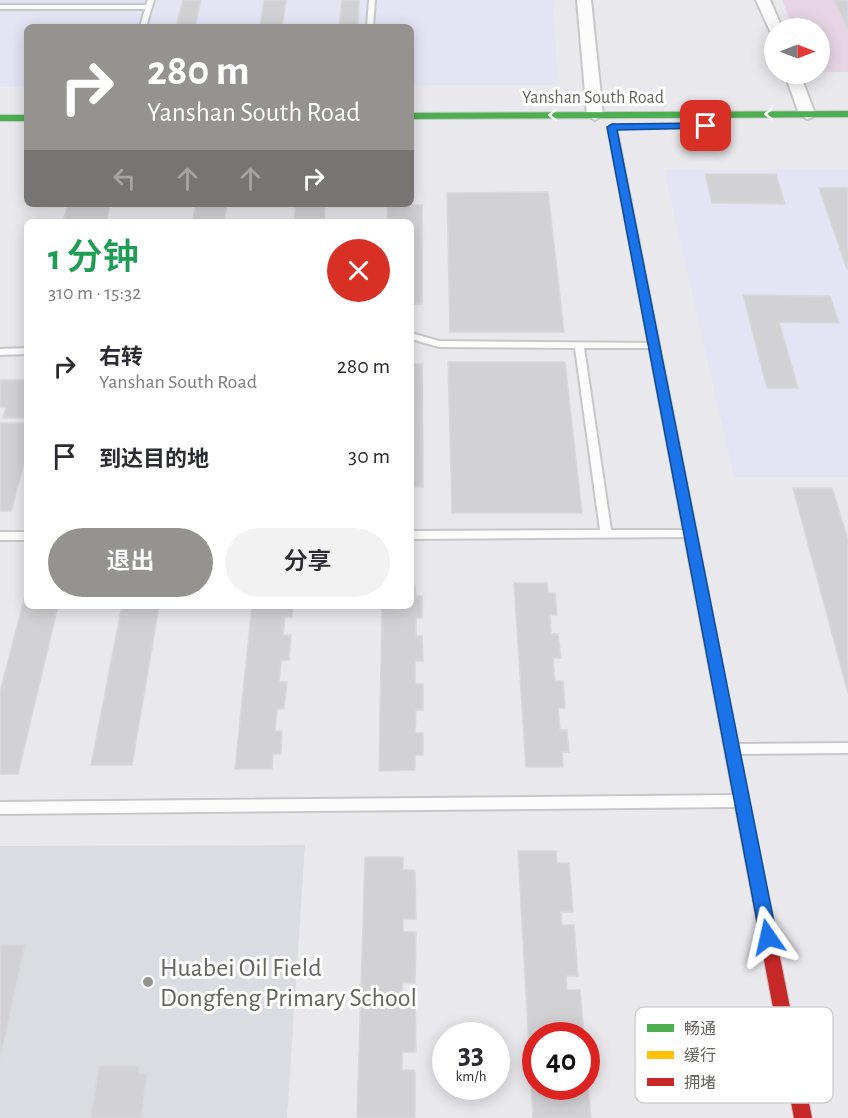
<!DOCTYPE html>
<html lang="zh">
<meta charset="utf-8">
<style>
body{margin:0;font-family:"Alegreya Sans","Noto Sans SC",sans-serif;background:#f2f2f3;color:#2b2b33;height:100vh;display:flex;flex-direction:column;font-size:22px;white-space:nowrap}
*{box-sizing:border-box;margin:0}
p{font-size:20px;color:#7c7c81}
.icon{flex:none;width:33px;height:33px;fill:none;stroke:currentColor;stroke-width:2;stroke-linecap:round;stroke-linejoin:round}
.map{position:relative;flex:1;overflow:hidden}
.sheet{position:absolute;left:24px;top:219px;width:390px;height:390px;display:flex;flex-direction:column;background:#fff;border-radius:9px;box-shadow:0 3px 15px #0003}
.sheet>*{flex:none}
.hud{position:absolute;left:24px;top:24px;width:390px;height:183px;border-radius:9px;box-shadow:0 3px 15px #0003;background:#949390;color:#fff;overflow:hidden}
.needle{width:39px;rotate:90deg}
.tools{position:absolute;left:764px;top:18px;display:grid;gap:12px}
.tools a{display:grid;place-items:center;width:66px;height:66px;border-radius:50%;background:#fff;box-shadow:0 3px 15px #0003;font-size:30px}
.speed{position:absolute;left:432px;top:1022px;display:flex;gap:12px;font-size:30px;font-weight:700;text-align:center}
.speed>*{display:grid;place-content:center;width:78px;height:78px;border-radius:50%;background:#fff;box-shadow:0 3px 15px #0003;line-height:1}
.speed small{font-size:15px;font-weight:400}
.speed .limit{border:9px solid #d22;background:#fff;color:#111}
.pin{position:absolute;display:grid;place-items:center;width:51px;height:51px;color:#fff;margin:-26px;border-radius:12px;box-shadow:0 3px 9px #0006}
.me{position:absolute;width:66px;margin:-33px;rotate:349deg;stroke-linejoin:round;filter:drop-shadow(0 0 4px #0008)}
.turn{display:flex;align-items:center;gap:21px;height:126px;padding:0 24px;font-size:27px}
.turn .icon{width:78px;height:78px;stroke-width:2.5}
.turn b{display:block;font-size:42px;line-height:51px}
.lanes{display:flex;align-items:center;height:57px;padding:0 24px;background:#0003;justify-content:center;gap:30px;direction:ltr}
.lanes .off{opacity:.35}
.round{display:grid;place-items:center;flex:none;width:63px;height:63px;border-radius:32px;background:#f2f2f3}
.overview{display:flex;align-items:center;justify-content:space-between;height:102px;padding:0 24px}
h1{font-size:36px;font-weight:600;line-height:45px;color:#1e9e55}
.primary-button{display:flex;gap:12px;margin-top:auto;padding:12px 24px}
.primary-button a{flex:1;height:69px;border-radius:36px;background:#949390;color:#fff;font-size:24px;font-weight:600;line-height:69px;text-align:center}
.primary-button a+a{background:#f2f2f3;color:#2b2b33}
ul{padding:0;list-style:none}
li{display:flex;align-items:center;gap:18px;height:90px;padding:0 24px}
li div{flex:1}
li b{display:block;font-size:22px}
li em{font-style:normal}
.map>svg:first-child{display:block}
</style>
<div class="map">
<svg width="848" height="1118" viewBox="0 0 848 1118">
<rect width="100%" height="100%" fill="#e9e9ed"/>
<g fill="#e4e4f5">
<path d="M0,0H553L558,85H411V27H27V87H0Z"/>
<path d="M664,170H848V477H734Z"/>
</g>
<path fill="#dbdbe2" d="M305,845L287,1118H0V846Z"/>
<path fill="#e7d5e4" d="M782,0H848V72H819V28H793Z"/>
<g fill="#d2d1d4" stroke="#d8d8dc" stroke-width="1.5">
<path d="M183,0H201L195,27H176Z"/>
<path d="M264,0H286L282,27H260Z"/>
<path d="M342,0H359L358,27H339Z"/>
<path d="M834,0H848V30Z"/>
<path d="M705,174H776L785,204L712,203Z"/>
<path d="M819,188H848V269H847Z"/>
<path d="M548,192L564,332H450L447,193Z"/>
<path d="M196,204H227L224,222H192Z"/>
<path d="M296,204H325L324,222H294Z"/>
<path d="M68,205H110L106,222H63Z"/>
<path d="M388,205H422V304H411V222H387Z"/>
<path d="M743,295L830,296L839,323L779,322L798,388H767Z"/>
<path d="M448,362H565L582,513H452Z"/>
<path d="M411,364H422L423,487H411Z"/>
<path d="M0,380H27V418H3L6,407H0Z"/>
<path d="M0,423H27V453L11,511H0Z"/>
<path d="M793,488H832L848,540V693Z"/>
<path d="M514,583H547L548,593H555L557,615H550L551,634H558L561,658H553L555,681H563L565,708H558L560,730H567L569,752H562L563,767H526Z"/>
<path d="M411,586H415L416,596H422V618H416V636H422L423,661H415V684H423V710H416L415,733H423V755H415V770L379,771L382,606H411Z"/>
<path d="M27,588V606H58L18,774H0V692Z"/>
<path d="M122,606H159L132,765H91Z"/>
<path d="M252,606H293L292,617H285L283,635H291L289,660H281L279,682H287L284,709H277L275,731H282L281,754H273L272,769H235Z"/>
<path d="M518,851H556L557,863H569L573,912H561L562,925H574L578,976H566L567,990H580L584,1035H536V1086H586V1067L591,1118H533Z"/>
<path d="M365,857H403V870H415L416,919H403V932H416L415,983H402V998H415L416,1052H402V1070H415V1118H357Z"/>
<path d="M0,945H25L0,1059Z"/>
<path d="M99,1066H139L138,1073H147L141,1118H91Z"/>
</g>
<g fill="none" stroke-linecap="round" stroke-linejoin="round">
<g stroke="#c7c7c8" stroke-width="4">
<g id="lane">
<path d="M148,0H154L146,27H140L145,9H0V5H146Z"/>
<path d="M369,0H375L373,27H367Z"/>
<path d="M411,333L439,341L657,343L658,345L654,348H584L611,530H687L691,531L692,534L691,537L411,539V531L600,530L575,348L439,347L411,339Z"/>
<path d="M27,348V354L0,355V349Z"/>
<rect x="0" y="532" width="27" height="8"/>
<path d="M848,743V753L737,754L733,753L731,749L733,745L737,744Z"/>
<path d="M736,795L740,797L742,801L740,805L736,807L0,814V802Z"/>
</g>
</g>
<g stroke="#c7c7c8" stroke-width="4">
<g id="street">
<path d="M577,0H591L603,115L595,120L587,115Z"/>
<path d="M756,0H770L782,28L770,31Z"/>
<path d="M785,74H800L815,114L813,117L807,119L799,114Z"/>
</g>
</g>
<g stroke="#c7c7c8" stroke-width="2">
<g id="fast">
<path d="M848,111V117L411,119V113Z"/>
<rect x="0" y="115" width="27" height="6"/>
<path d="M612,124L617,127L694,516L692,520H682L680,516L607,127Z"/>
</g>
</g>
<g stroke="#c7c7c8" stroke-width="2">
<path id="slow" d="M687,511L692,512L694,516L768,897L766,903L760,905L754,903L752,897L680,516L682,512Z"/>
</g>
<g stroke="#c7c7c8" stroke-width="2">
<path id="jam" d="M760,889L766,891L768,897L812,1118H794L752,897L754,891Z"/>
</g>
<use href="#lane" fill="#fcfcfc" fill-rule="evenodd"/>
<use href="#street" fill="#fcfcfc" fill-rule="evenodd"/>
<use href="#fast" fill="#4caf50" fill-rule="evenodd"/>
<use href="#slow" fill="#ffc107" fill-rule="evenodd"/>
<use href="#jam" fill="#c62828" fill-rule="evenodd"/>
</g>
<defs><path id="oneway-chevron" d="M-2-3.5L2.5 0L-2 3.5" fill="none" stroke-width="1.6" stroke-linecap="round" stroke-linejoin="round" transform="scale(1.5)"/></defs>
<g stroke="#f6fbf6">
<use href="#oneway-chevron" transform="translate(769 114) rotate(180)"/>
<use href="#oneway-chevron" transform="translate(553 115) rotate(180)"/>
</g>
<path fill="#1a73e8" stroke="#114b97" stroke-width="1.5" d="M706,123L711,126L710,128L617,130L777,937L774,943L768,945L762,943L760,937L607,127L612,124Z"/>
<circle fill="#949390" stroke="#fff" stroke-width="2" cx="148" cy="982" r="6"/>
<g text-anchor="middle" stroke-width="6" stroke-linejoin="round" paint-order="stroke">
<g font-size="18" fill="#66645e" stroke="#fff">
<text x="593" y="103">Yanshan South Road</text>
</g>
<g font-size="26" fill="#66645e" stroke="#fff" text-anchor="start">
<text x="160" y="976">Huabei Oil Field<tspan x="160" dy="30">Dongfeng Primary School</tspan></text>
</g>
</g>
<rect x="635" y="1007" width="198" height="96" rx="9" fill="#fff" stroke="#d1d0cf" stroke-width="1.5"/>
<rect x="647" y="1024" width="27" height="8" fill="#4caf50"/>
<rect x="647" y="1051" width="27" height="8" fill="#ffc107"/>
<rect x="647" y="1078" width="27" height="8" fill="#c62828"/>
<g font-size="16" fill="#66645e">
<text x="684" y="1034">畅通</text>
<text x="684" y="1061">缓行</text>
<text x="684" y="1088">拥堵</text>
</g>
</svg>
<div class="tools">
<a><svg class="needle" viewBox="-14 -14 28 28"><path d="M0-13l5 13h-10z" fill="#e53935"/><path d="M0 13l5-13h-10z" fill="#7c7c81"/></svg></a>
</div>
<div class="speed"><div>33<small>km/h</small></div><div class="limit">40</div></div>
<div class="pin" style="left:706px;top:126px;background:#d93025"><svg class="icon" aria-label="arrive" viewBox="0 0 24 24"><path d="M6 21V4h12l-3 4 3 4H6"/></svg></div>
<svg class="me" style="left:768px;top:937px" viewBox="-20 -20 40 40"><path d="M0-17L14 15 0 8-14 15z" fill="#1a73e8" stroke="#fff" stroke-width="4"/></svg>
<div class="hud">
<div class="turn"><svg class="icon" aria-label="right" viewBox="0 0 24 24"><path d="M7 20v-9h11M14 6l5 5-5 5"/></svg><div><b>280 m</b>Yanshan South Road</div></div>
<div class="lanes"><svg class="icon off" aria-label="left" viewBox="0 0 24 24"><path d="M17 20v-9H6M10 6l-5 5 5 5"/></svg><svg class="icon off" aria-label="ahead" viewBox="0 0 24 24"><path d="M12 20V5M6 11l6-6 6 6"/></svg><svg class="icon off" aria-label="ahead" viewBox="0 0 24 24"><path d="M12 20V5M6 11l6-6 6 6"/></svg><svg class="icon" aria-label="right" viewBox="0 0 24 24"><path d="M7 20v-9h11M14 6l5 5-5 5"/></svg></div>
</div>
<section class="sheet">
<div class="overview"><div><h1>1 分钟</h1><p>310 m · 15:32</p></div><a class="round" style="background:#d93025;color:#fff"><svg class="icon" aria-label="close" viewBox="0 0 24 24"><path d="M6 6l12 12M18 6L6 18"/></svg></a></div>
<ul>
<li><svg class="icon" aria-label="right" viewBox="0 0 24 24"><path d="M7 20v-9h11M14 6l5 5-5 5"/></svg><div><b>右转</b><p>Yanshan South Road</p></div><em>280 m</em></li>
<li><svg class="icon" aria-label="arrive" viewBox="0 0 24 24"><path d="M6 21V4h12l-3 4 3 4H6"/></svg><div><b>到达目的地</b></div><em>30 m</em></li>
</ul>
<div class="primary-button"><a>退出</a><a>分享</a></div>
</section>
</div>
